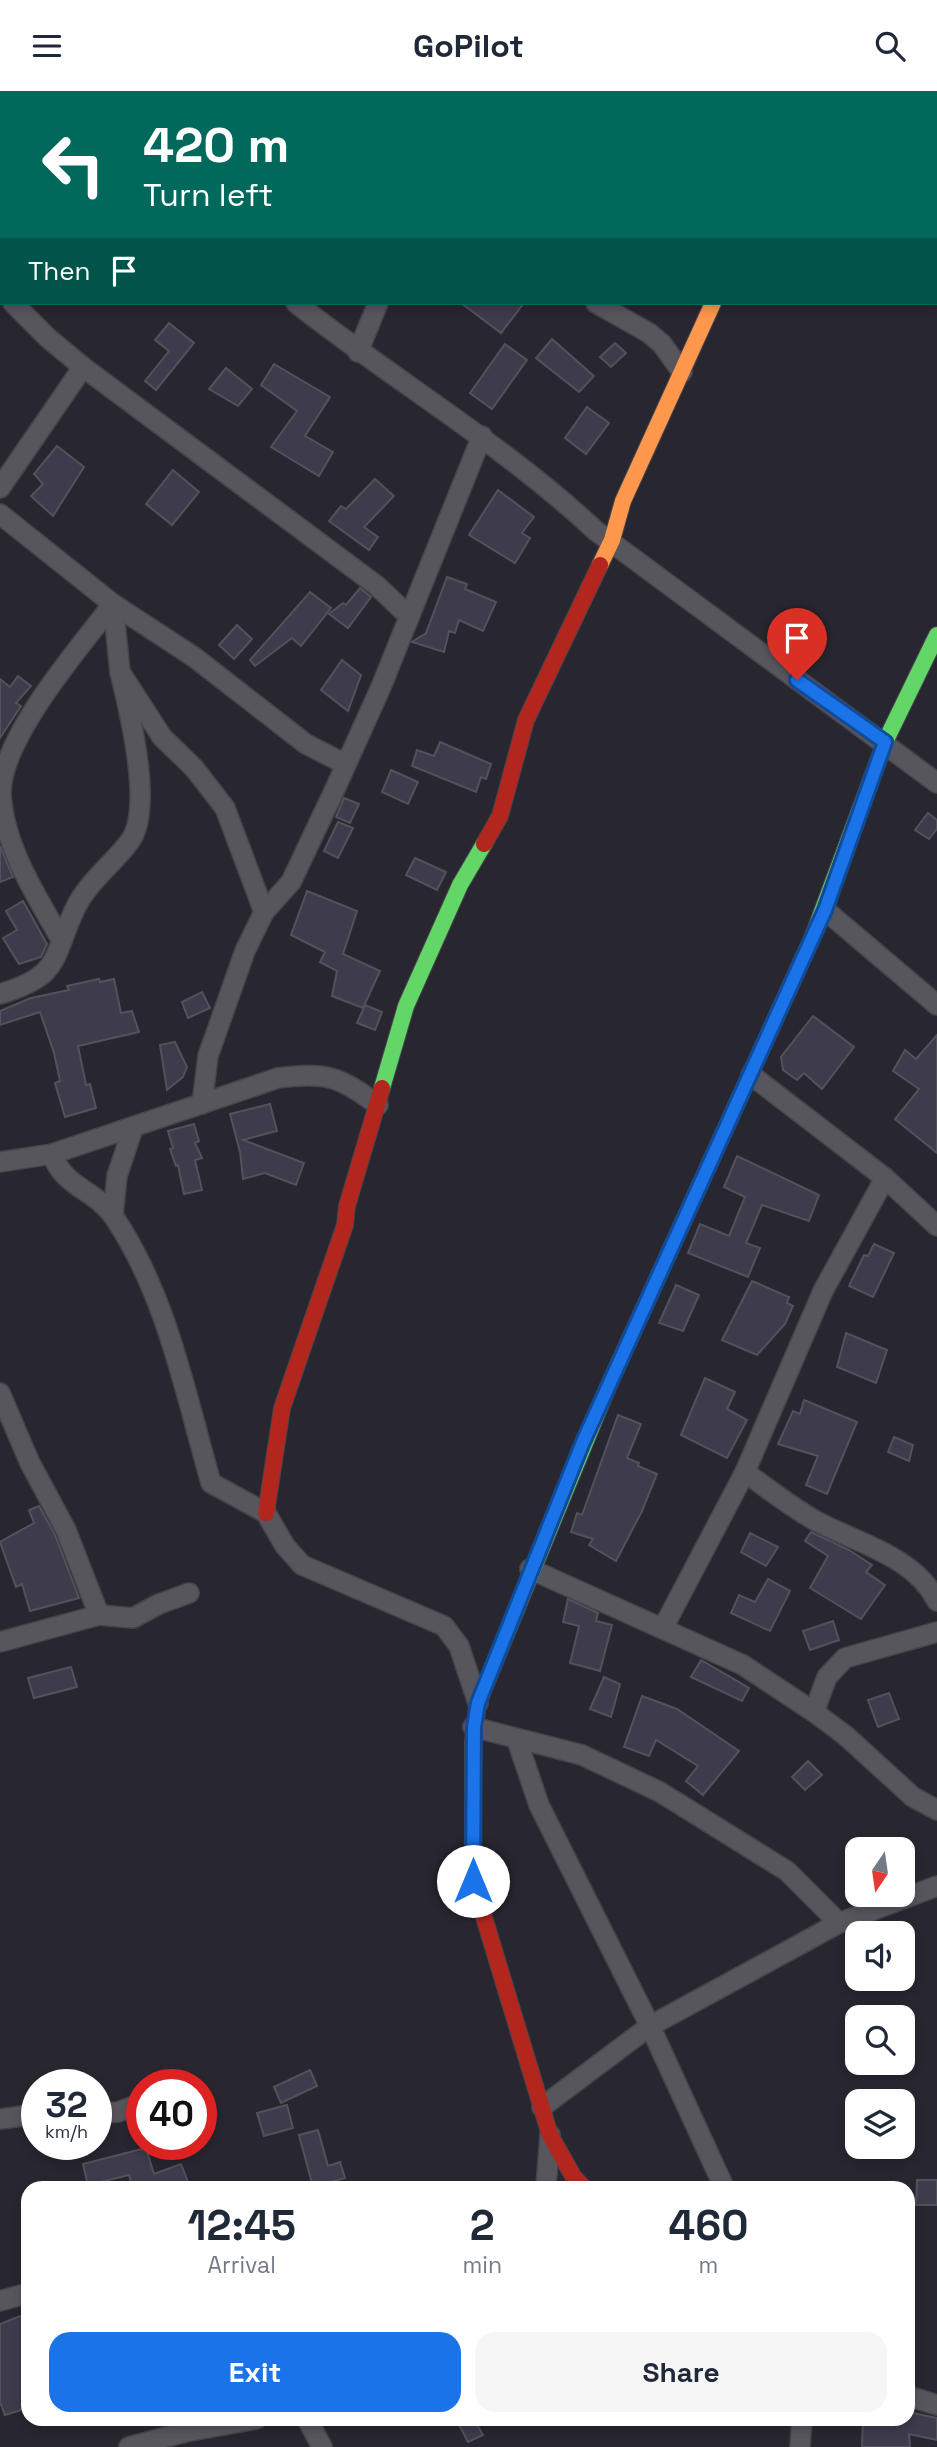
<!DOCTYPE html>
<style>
body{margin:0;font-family:"Space Grotesk",sans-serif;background:#f6f6f7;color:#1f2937;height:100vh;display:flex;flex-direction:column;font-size:26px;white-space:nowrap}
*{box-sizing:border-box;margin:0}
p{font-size:23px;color:#747a83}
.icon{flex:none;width:38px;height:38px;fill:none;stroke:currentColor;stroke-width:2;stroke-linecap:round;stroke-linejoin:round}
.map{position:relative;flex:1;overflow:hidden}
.side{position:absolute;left:21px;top:2090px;width:894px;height:245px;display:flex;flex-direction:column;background:#fff;border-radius:21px;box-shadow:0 4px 10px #0003}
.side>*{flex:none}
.banner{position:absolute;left:0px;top:0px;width:938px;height:214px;box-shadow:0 4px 10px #0003;background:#00695c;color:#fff;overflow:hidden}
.needle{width:46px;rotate:193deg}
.fabs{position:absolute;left:845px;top:1746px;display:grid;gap:14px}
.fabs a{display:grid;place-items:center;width:70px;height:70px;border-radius:14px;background:#fff;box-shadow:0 4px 10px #0003;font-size:35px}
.speed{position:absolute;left:21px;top:1978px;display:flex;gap:14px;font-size:35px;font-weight:700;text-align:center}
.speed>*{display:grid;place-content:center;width:91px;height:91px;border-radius:50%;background:#fff;box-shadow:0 4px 10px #0003;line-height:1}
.speed small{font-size:18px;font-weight:400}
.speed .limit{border:10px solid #d22;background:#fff;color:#111}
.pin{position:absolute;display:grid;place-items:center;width:60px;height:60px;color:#fff;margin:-72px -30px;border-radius:50% 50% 50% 0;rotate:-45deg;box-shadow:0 0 7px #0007}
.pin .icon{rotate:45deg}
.me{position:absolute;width:77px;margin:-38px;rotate:0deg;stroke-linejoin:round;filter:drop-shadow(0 0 5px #0008)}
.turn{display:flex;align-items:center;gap:24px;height:147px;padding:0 28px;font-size:32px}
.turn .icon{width:91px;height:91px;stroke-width:2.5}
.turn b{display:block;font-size:49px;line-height:60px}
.then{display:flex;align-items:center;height:66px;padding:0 28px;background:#0003;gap:14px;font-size:26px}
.eta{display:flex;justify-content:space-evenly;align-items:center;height:119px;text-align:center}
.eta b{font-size:42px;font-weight:700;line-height:49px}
.cta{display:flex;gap:14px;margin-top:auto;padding:14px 28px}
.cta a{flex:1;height:80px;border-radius:21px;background:#1a73e8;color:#fff;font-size:28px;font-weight:700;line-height:80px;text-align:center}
.cta a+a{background:#f6f6f7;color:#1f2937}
header{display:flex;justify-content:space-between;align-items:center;height:91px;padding:0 28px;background:#fff;font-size:32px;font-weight:700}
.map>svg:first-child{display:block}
</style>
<header><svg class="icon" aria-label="menu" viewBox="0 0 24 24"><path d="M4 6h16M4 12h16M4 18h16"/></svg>GoPilot<svg class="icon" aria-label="search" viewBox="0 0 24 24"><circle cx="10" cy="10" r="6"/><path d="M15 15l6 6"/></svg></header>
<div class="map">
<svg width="937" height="2356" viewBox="0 0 937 2356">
<rect width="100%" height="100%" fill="#282730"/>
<g fill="#3e3b4c" stroke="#52525a" stroke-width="2">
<path d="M461,212H524L501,242Z"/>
<path d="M169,232L194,252L156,299L145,290L169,260L155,249Z"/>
<path d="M552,248L594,285L579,301L536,267Z"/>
<path d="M615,252L626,262L611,276L600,266Z"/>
<path d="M505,253L527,269L492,318L470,302Z"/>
<path d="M274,273L330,306L305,345L333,361L319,385L271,356L297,320L261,294Z"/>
<path d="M226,277L252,298L238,315L209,298Z"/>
<path d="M587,316L609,332L586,363L565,347Z"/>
<path d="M57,355L84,376L53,425L31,405L43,393L34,383Z"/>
<path d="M173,379L199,401L172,434L146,413Z"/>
<path d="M375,388L394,405L364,436L378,446L369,459L329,430L341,415L346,418Z"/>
<path d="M498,399L534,426L522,442L530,447L515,472L469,444Z"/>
<path d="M447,486L467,493L465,498L496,511L483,540L459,529L455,542L449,540L444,561L412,551L426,542Z"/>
<path d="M360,497L371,506L348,537L329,523L343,512L346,514Z"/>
<path d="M310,501L331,517L301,555L292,547L255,575L250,569Z"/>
<path d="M237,534L252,548L234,568L219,554Z"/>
<path d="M342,569L361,584L348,620L321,599Z"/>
<path d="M18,585L31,595L16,612L21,615L0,647V588L10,596Z"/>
<path d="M440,651L491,673L486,688L481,686L476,701L412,675L417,659L434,665Z"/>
<path d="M391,679L418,691L408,713L382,701Z"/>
<path d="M344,707L359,713L350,732L336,726Z"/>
<path d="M928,722L937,729V738L929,748L915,739Z"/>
<path d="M338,731L353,737L338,767L324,760Z"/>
<path d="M0,755L13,786L0,791Z"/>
<path d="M415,767L446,781L437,799L406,784Z"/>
<path d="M307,800L357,820L343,863L380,880L363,917L332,905L337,880L320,871L325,861L291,844Z"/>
<path d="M23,810L47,853L41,866L19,873L3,847L17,839L6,820Z"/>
<path d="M99,888L100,891L114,888L121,922L132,920L139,941L78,955L86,994L90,993L96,1017L65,1026L55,992L60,990L54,962L40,921L0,934V920L31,907L69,899L67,895Z"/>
<path d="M202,901L210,917L188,927L182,911Z"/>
<path d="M365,914L382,921L375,939L357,932Z"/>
<path d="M813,925L854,956L822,998L804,982L797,989L783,979L781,966Z"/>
<path d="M937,944V1062L895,1028L919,998L893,980L905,959L916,968Z"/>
<path d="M175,951L187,976L183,986L167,999L160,954Z"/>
<path d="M270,1013L277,1040L243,1049L304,1072L296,1094L265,1082L243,1088L240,1061L230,1023Z"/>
<path d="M194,1033L199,1050L195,1052L202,1067L195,1069L202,1099L184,1103L178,1074L176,1075L170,1058L173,1057L168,1040Z"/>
<path d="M737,1065L819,1104L809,1130L762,1114L746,1152L760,1157L748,1186L688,1162L700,1133L729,1145L745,1106L724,1096Z"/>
<path d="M874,1153L894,1162L873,1206L849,1195L864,1164L868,1165Z"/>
<path d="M752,1190L789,1206L787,1212L793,1215L785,1233L757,1264L722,1249Z"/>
<path d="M676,1194L699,1204L683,1240L659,1232Z"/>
<path d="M846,1242L887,1259L876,1292L837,1276Z"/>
<path d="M705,1287L735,1301L727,1318L747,1329L727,1367L681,1344Z"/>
<path d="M804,1309L857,1331L827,1403L806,1394L818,1365L778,1353L793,1320L800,1323Z"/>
<path d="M618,1324L641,1333L627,1367L639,1372L638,1375L657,1383L642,1420L616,1470L589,1454L593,1448L571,1441L577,1422L582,1424Z"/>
<path d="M894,1346L913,1354L909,1370L888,1361Z"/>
<path d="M39,1415L55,1444L79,1507L30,1520L22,1493L16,1496L0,1451L34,1432L29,1419Z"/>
<path d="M811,1441L849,1459L872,1474L866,1481L885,1494L861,1528L810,1497L828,1465L805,1450Z"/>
<path d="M750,1442L778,1456L766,1475L741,1461Z"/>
<path d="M768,1488L790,1500L770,1540L731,1522L739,1504L755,1511Z"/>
<path d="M568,1508L598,1522L596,1530L612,1534L600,1580L570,1572L579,1535L563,1531Z"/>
<path d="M833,1530L839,1549L810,1559L803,1540Z"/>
<path d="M701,1569L749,1597L742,1610L691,1586Z"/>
<path d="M71,1576L77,1596L34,1607L28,1587Z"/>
<path d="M604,1586L620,1593L611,1626L590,1618Z"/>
<path d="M889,1602L899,1628L878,1636L868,1609Z"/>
<path d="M642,1605L677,1618L739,1660L703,1704L686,1690L698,1675L656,1649L649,1665L624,1656Z"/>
<path d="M808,1670L822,1684L805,1699L792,1686Z"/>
<path d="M310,1979L317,1995L281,2012L274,1996Z"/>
<path d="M287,2014L293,2037L264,2045L257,2022Z"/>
<path d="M318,2039L328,2075L340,2071L345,2087L313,2096L299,2044Z"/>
<path d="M146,2057L154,2083L181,2073L190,2096H123L131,2091L129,2084L88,2094L83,2073Z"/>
<path d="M917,2089H937V2114H916Z"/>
<path d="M28,2222V2317L5,2324L0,2311V2233Z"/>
<path d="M908,2321L937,2327V2349L909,2343L910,2356H862L863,2328H908Z"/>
<path d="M456,2328H474L483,2344L468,2351Z"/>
</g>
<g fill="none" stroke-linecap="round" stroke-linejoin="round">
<g stroke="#45444c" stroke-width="22">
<g id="street">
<path d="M26,0L28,2"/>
<path d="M306,2L308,0"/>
<path d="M457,2V0"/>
<path d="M648,2L649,0"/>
<path d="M808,2L809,0"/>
<path d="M0,138L2,136"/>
<path d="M0,200L2,202"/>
<path d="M13,212L48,247L83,276L376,494L409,525"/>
<path d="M296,212C395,290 504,354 596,440L937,692"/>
<path d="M596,212L649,242L662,253L682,281"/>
<path d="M358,261L378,212"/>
<path d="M0,397L83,276"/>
<path d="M0,423L113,513L194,566L306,653L345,673"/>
<path d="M113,513L120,581L162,646L194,677L225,717L264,821"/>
<path d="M825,819L937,914"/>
<path d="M62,850C37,806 4,756 1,703C0,648 79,557 113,513"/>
<path d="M0,903C63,884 51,867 76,816C88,791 114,772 130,750C154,717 129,619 120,581"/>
<path d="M751,984L885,1087L937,1135"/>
<path d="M202,1013L208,965L245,860L264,821L291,791L335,698L381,596L482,345"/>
<path d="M52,1063C64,1097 96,1099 114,1126C167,1205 185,1301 211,1392L266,1422L285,1455L302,1474L444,1535L459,1555L478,1612"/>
<path d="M0,1071L52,1063L278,987C326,981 339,985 378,1014"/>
<path d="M113,1124L117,1085L133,1037"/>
<path d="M0,1302L30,1372L66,1439L99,1524"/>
<path d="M745,1381C768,1398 791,1416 816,1430C857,1452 914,1465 937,1510"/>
<path d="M530,1478L743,1574L814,1621L846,1645L913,1706L937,1719"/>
<path d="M663,1537L745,1381L823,1200L885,1087"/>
<path d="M0,1551L99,1524L133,1527L159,1513L189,1502"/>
<path d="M814,1621L827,1586L845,1567L937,1541"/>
<path d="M473,1636L582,1664L660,1701L787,1780L839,1832L937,1795"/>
<path d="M517,1649L539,1714L650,1935L724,2096"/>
<path d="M542,2016L650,1935L839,1832"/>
<path d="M96,2022L118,2021L142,2012"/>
<path d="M0,2028L37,2023"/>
<path d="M546,2096L550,2044"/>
<path d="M0,2210L28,2202"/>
<path d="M908,2305L937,2314"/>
<path d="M307,2328L322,2356"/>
<path d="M129,2356L185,2341L256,2328"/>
<path d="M800,2356L802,2328"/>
</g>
</g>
<g stroke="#45444c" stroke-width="18">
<g id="fast">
<path d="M813,845L885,651L937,544"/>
<path d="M382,997L406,915L460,794L484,753"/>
<path d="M473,1651L478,1612L608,1296"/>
</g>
</g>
<g stroke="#45444c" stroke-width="18">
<path id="slow" d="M600,474L612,449L623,410L713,212"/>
</g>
<g stroke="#45444c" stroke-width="18">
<g id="jam">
<path d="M484,753L500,725L526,629L600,474"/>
<path d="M608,1296L813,845"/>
<path d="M266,1422L282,1317L345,1134L347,1115L382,997"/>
<path d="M473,1651V1790L550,2044L573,2085L583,2096"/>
</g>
</g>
<use href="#street" stroke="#57565d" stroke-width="19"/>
<use href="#fast" stroke="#63d668" stroke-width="16"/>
<use href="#slow" stroke="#ff974d" stroke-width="16"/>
<use href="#jam" stroke="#b3261e" stroke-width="16"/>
</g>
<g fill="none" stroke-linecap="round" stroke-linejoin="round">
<g stroke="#114b97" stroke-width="18">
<path id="route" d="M473,1790L474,1636L478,1612L583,1351L825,819L885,651L797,589"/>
</g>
<use href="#route" stroke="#1a73e8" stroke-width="12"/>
</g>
</svg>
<div class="fabs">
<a><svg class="needle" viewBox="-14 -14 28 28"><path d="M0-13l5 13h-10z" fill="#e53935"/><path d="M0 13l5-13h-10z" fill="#747a83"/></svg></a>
<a><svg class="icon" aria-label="sound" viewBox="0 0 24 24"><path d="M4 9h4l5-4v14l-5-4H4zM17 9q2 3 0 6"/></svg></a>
<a><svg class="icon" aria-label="search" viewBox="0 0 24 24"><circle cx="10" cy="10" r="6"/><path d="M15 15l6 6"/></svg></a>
<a><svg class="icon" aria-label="layers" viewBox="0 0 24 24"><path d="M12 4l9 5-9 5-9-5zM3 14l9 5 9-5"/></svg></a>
</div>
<div class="speed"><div>32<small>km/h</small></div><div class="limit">40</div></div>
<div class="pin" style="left:797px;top:589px;background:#d93025"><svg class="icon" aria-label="arrive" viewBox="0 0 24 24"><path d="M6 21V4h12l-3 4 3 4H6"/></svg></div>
<svg class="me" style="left:473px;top:1790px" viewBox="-20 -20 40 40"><circle r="19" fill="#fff"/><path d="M0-13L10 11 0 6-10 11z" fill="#1a73e8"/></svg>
<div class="banner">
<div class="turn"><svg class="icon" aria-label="left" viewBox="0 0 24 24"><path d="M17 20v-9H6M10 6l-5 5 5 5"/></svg><div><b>420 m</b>Turn left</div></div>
<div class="then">Then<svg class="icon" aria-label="arrive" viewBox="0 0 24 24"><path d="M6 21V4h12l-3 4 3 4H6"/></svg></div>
</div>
<section class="side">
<div class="eta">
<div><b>12:45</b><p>Arrival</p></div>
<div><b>2</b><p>min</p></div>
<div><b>460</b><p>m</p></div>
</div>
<div class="cta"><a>Exit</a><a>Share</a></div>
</section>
</div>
